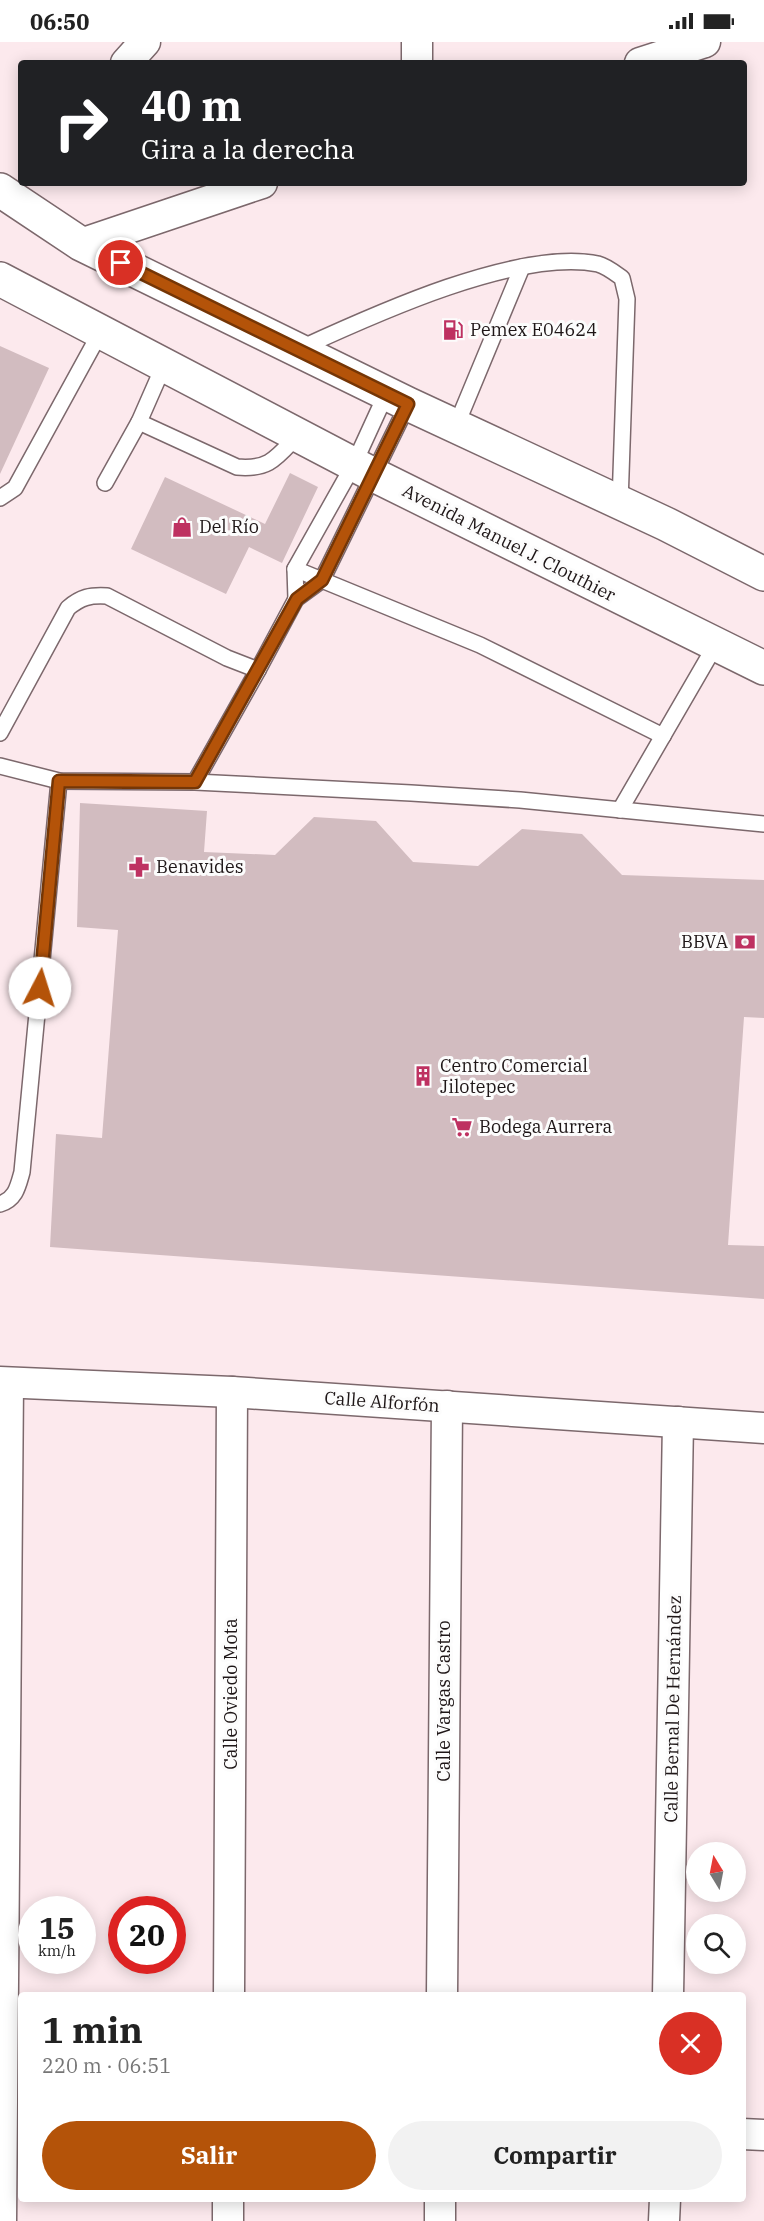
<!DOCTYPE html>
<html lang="es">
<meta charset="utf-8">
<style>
body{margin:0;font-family:"IBM Plex Serif",serif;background:#f2f2f2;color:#222;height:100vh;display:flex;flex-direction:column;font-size:22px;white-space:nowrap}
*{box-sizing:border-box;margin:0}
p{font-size:20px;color:#767676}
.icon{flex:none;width:33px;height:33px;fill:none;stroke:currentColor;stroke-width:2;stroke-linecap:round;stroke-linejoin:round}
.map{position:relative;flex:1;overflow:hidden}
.sheet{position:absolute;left:18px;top:1950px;width:728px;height:210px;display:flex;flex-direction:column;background:#fff;border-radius:6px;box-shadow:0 3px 15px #0003}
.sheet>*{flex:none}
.banner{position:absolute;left:18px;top:18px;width:729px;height:126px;border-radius:6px;box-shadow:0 3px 15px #0003;background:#202124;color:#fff;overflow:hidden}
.needle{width:39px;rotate:350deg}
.controls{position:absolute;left:686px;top:1800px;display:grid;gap:12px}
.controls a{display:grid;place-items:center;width:60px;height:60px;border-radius:50%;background:#fff;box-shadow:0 3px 15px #0003;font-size:30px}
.speed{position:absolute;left:18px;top:1854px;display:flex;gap:12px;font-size:30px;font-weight:700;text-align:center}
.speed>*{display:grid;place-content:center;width:78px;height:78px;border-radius:50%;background:#fff;box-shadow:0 3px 15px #0003;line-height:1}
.speed small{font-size:15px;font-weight:400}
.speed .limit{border:9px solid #d22;background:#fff;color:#111}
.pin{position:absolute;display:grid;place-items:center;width:51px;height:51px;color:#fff;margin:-26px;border:3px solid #fff;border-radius:50%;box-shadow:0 2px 6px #0007}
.me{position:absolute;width:66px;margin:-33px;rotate:5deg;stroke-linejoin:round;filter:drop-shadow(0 0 4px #0008)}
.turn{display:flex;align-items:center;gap:21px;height:126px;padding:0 24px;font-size:27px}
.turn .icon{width:78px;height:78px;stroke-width:2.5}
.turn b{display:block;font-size:42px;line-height:51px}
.round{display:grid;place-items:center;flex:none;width:63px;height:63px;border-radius:32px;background:#f2f2f2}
.head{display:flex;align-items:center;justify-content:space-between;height:102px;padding:0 24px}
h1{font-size:36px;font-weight:700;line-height:45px}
.primary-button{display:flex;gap:12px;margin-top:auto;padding:12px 24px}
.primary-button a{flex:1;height:69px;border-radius:36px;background:#b45309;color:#fff;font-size:24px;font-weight:700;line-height:69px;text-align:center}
.primary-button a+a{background:#f2f2f2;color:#222}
.status{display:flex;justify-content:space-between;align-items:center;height:42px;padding:0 30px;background:#fff;direction:ltr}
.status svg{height:16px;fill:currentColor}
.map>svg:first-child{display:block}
</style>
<div class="status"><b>06:50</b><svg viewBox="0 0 49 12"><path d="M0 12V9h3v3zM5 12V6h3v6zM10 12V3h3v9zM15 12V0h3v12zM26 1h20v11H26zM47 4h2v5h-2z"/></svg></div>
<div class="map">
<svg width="764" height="2179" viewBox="0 0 764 2179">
<rect width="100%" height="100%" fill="#fce9ed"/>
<g fill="#d2bcc0">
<path d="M0,304L49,326L0,432Z"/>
<path d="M290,431L318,445L282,521L249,505L226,552L131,507L165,435L265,482Z"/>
<path d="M80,761L207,769L204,810L275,813L314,775L376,779L413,820L478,824L522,787L582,792L622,833L764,838V976L744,975L728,1203L764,1204V1257L50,1205L56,1092L102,1096L118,888L77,885Z"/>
</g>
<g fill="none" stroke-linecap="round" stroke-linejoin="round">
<g stroke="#7c686c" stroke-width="18">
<g id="lane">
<path d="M299,307C373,273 518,206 598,222C606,224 615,231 622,236L627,257L620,461"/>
<path d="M164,323L139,380L237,425C270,428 277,415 298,393"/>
<path d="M456,384L522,225"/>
<path d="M105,441L139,380"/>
<path d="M0,456L15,446L100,291"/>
<path d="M295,527L480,603L663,694"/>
<path d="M296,557L295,527L354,422L387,350"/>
<path d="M258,628L296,557L322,538L408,362"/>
<path d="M0,691L68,566C81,555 90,553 107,554L227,616L258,628L195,740"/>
<path d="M0,724L59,739L195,740L411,751L520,758L764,782"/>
<path d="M620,768L715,604"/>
<path d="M0,1162C16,1157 18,1144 22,1130L59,739"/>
</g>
</g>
<g stroke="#7c686c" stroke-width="33">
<g id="street">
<path d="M126,21L145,0"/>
<path d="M417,21V0"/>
<path d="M640,21L705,0"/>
<path d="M81,202L262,141"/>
<path d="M0,1340L232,1350L764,1386"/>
<path d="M229,1953L232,1350"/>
<path d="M442,1953L447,1364"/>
<path d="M668,1953L678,1380"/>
<path d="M742,2092L764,2093"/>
<path d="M1,2179L8,1341"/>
<path d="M228,2179V2157"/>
<path d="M440,2179V2157"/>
<path d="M664,2179L665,2157"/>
</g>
</g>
<g stroke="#7c686c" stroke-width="36">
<g id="secondary">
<path d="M0,148L81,202L408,362L666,482L764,532"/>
<path d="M0,237L374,433L764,626"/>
</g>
</g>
<use href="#lane" stroke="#fff" stroke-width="15"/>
<use href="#street" stroke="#fff" stroke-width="30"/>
<use href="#secondary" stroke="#fff" stroke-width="33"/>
</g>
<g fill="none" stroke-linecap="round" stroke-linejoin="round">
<g stroke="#753606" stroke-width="15">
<path id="route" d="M40,946L59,739L195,740L297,557L322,538L408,362L121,221"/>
</g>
<use href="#route" stroke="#b45309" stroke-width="10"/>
</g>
<defs>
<g id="fuel-bare" transform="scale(1.62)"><path d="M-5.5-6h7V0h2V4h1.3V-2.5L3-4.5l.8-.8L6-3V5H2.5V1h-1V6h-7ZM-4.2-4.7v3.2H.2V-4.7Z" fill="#be3161" stroke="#fcfcfc" stroke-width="2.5" paint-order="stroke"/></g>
<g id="shop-bare" transform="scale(1.62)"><path d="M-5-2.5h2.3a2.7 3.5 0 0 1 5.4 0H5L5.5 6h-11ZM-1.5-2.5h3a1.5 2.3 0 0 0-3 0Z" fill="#be3161" stroke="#fcfcfc" stroke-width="2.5" paint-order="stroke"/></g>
<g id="pharmacy-bare" transform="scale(1.62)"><path d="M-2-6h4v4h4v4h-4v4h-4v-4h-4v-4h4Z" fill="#be3161" stroke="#fcfcfc" stroke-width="2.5" paint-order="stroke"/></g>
<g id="bank-bare" transform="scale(1.62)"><path d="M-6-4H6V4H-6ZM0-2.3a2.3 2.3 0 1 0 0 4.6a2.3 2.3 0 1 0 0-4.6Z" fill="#be3161" stroke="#fcfcfc" stroke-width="2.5" paint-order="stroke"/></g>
<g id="building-bare" transform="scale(1.62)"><path d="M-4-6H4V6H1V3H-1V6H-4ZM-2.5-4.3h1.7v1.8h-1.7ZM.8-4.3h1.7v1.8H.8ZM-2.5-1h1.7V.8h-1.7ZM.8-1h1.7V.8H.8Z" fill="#be3161" stroke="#fcfcfc" stroke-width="2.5" paint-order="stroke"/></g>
<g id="supermarket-bare" transform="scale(1.62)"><path d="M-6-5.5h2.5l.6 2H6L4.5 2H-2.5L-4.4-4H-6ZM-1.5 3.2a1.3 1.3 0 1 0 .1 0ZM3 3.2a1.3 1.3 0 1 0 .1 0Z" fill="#be3161" stroke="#fcfcfc" stroke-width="2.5" paint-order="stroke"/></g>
</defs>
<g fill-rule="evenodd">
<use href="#fuel-bare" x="453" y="288"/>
<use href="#shop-bare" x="182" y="485"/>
<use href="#pharmacy-bare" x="139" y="825"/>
<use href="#bank-bare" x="745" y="900"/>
<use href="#building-bare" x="423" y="1034"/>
<use href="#supermarket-bare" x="462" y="1085"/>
</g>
<g text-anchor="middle" stroke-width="6" stroke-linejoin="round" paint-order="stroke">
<g font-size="18" fill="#1e1617" stroke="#fcfcfc" text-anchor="start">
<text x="470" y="294">Pemex E04624</text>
<text x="199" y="491">Del Río</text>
<text x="156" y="831">Benavides</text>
<text x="728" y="906" text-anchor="end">BBVA</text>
<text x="440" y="1030">Centro Comercial<tspan x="440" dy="21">Jilotepec</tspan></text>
<text x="479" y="1091">Bodega Aurrera</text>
</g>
<g font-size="18" fill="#1e1617" stroke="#fcfcfc">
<text transform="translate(509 501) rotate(27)" y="6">Avenida Manuel J. Clouthier</text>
<text transform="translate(382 1360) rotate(4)" y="6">Calle Alforfón</text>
<text transform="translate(231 1652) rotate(-90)" y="6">Calle Oviedo Mota</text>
<text transform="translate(444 1659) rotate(-90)" y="6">Calle Vargas Castro</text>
<text transform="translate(673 1667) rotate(-89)" y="6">Calle Bernal De Hernández</text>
</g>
</g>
</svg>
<div class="controls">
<a><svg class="needle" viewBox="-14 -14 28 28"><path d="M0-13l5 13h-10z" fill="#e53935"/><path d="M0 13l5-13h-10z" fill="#767676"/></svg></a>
<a><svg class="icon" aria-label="search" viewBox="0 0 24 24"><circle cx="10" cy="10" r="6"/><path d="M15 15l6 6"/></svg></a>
</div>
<div class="speed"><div>15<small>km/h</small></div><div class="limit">20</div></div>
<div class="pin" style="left:121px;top:221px;background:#d93025"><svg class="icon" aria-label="arrive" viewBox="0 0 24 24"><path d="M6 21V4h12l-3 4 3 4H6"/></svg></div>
<svg class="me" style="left:40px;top:946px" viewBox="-20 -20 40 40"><circle r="19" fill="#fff"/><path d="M0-13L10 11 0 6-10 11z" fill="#b45309"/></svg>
<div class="banner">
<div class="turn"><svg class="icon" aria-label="right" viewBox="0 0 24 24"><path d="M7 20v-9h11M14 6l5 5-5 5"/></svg><div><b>40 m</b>Gira a la derecha</div></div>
</div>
<section class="sheet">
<div class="head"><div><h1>1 min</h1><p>220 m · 06:51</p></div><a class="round" style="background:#d93025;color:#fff"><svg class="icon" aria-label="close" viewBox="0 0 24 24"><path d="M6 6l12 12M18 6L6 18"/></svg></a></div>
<div class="primary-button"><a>Salir</a><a>Compartir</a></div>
</section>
</div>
